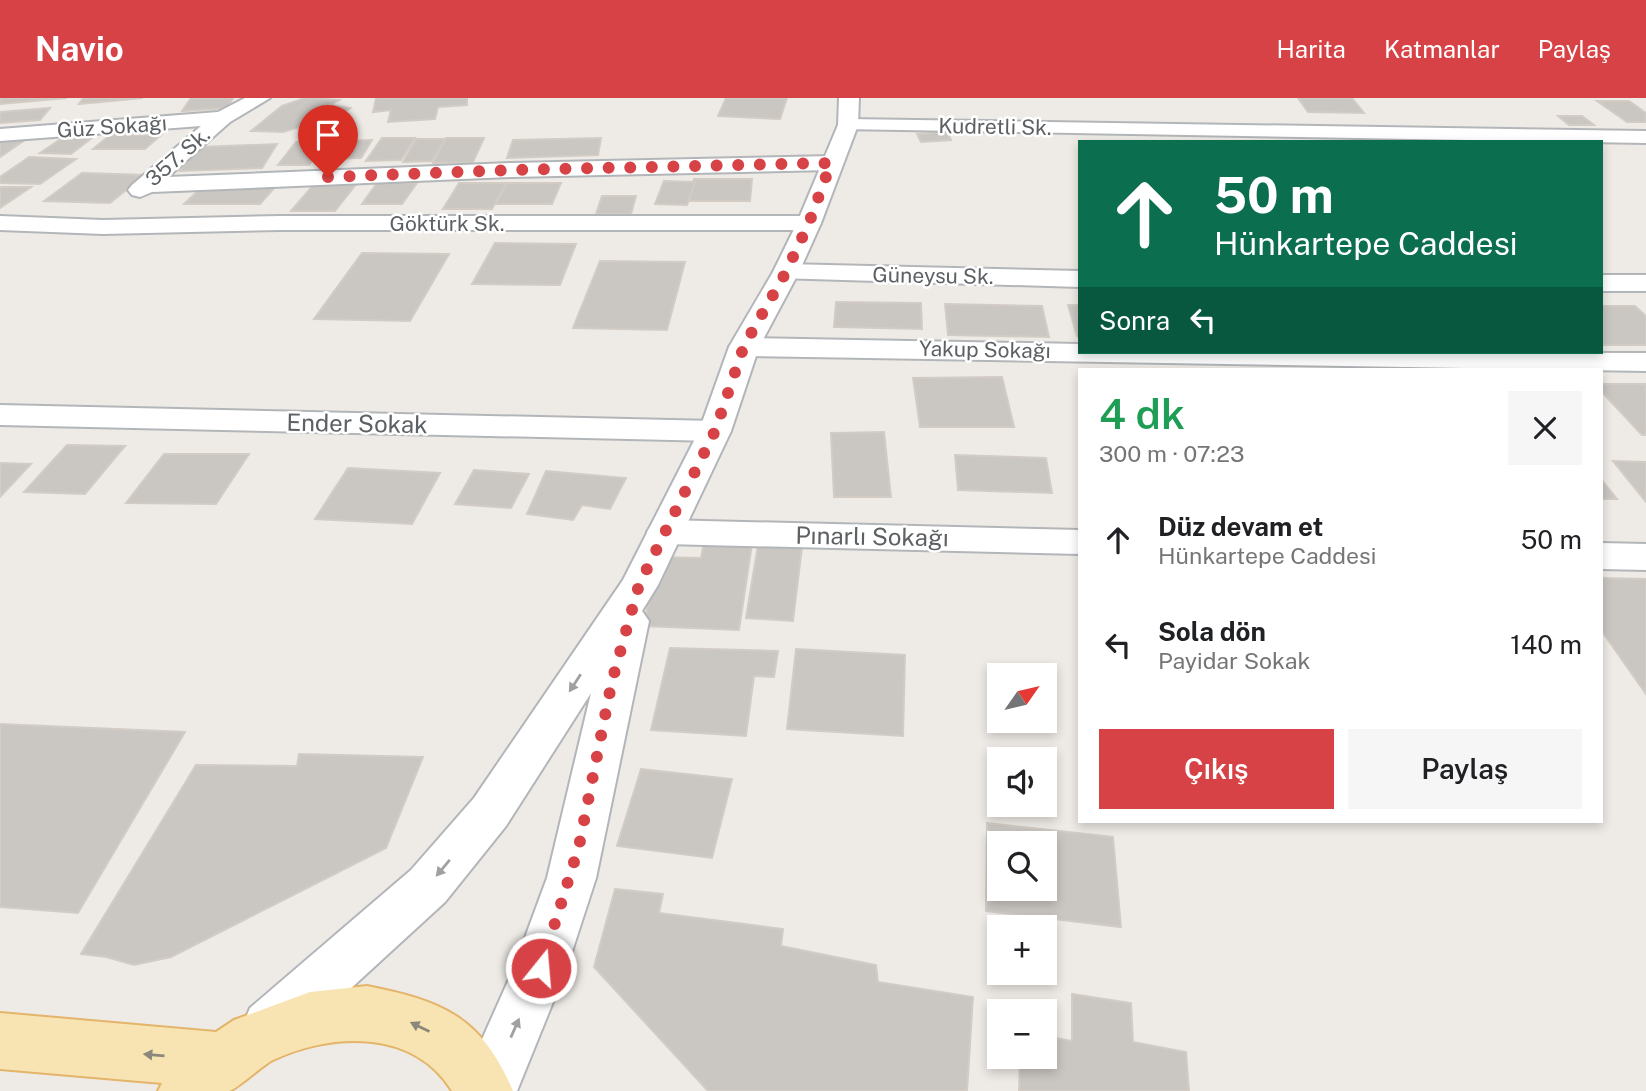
<!DOCTYPE html>
<html lang="tr">
<meta charset="utf-8">
<style>
body{margin:0;font-family:"Public Sans",sans-serif;background:#f6f6f6;color:#202124;height:100vh;display:flex;flex-direction:column;font-size:26px;white-space:nowrap}
*{box-sizing:border-box;margin:0}
p{font-size:23px;color:#757577}
.icon{flex:none;width:38px;height:38px;fill:none;stroke:currentColor;stroke-width:2;stroke-linecap:round;stroke-linejoin:round}
.map{position:relative;flex:1;overflow:hidden}
.details{position:absolute;left:1078px;top:270px;width:525px;height:455px;display:flex;flex-direction:column;background:#fff;border-radius:0px;box-shadow:0 4px 10px #0003}
.details>*{flex:none}
.top-card{position:absolute;left:1078px;top:42px;width:525px;height:214px;border-radius:0px;box-shadow:0 4px 10px #0003;background:#0b6e4f;color:#fff;overflow:hidden}
.needle{width:46px;rotate:56deg}
.tools{position:absolute;left:987px;top:565px;display:grid;gap:14px}
.tools a{display:grid;place-items:center;width:70px;height:70px;border-radius:0px;background:#fff;box-shadow:0 4px 10px #0003;font-size:35px}
.pin{position:absolute;display:grid;place-items:center;width:60px;height:60px;color:#fff;margin:-72px -30px;border-radius:50% 50% 50% 0;rotate:-45deg;box-shadow:0 0 7px #0007}
.pin .icon{rotate:45deg}
.me{position:absolute;width:77px;margin:-38px;rotate:17deg;stroke-linejoin:round;filter:drop-shadow(0 0 5px #0008)}
.turn{display:flex;align-items:center;gap:24px;height:147px;padding:0 21px;font-size:32px}
.turn .icon{width:91px;height:91px;stroke-width:2.5}
.turn b{display:block;font-size:49px;line-height:60px}
.then{display:flex;align-items:center;height:66px;padding:0 21px;background:#0003;gap:14px;font-size:26px}
.round{display:grid;place-items:center;flex:none;width:74px;height:74px;border-radius:0px;background:#f6f6f6}
.summary{display:flex;align-items:center;justify-content:space-between;height:119px;padding:0 21px}
h1{font-size:42px;font-weight:600;line-height:52px;color:#1e9e55}
.cta{display:flex;gap:14px;margin-top:auto;padding:14px 21px}
.cta a{flex:1;height:80px;border-radius:0px;background:#d74246;color:#fff;font-size:28px;font-weight:600;line-height:80px;text-align:center}
.cta a+a{background:#f6f6f6;color:#202124}
ul{padding:0;list-style:none}
li{display:flex;align-items:center;gap:21px;height:105px;padding:0 21px}
li div{flex:1}
li b{display:block;font-size:26px}
li em{font-style:normal}
header{display:flex;align-items:center;gap:42px;box-sizing:border-box;height:98px;padding:0 35px;background:#d74246;color:#fff}
header strong{font-size:33px}
nav{display:flex;gap:38px;margin-inline-start:auto;font-size:24px}
.map>svg:first-child{display:block}
</style>
<header>
<strong>Navio</strong>
<nav><a>Harita</a><a>Katmanlar</a><a>Paylaş</a></nav>
</header>
<div class="map">
<svg width="1646" height="993" viewBox="0 0 1646 993">
<rect width="100%" height="100%" fill="#eeebe6"/>
<g fill="#cac6c2" stroke="#d2ccc5" stroke-width="2" fill-rule="evenodd">
<path d="M0,0H67L0,6Z"/>
<path d="M83,0H143L79,6Z"/>
<path d="M191,0H233L227,10L182,13Z"/>
<path d="M305,0L339,2L329,7L350,10L325,27L299,29L283,34L251,33L282,8Z"/>
<path d="M376,0H467V7L438,9L435,21L388,24L391,12L373,14Z"/>
<path d="M726,0H787L780,21L718,18Z"/>
<path d="M1298,0H1352L1364,15L1308,14Z"/>
<path d="M1597,3H1629L1646,15V24H1627Z"/>
<path d="M50,10L40,22L0,25V14Z"/>
<path d="M1558,18H1582L1594,27H1569Z"/>
<path d="M947,34L951,42L921,44L917,36Z"/>
<path d="M68,36H97L71,56L40,55Z"/>
<path d="M110,37H161L145,51H93Z"/>
<path d="M31,38L0,59V40Z"/>
<path d="M382,40H415L401,62L366,63Z"/>
<path d="M446,40H484L473,64L433,65Z"/>
<path d="M601,40L598,57L507,60L513,42Z"/>
<path d="M416,41H445L432,63L403,64Z"/>
<path d="M372,42L361,60L313,61L309,67H278L296,44Z"/>
<path d="M277,46L262,70L180,73L199,49Z"/>
<path d="M29,59L76,61L40,86L0,85V79Z"/>
<path d="M82,75L145,77L110,105L44,103Z"/>
<path d="M694,81H752L750,103H689Z"/>
<path d="M664,83L695,84L687,107L655,106Z"/>
<path d="M315,85H357L335,113H291Z"/>
<path d="M377,85H417L402,106H362Z"/>
<path d="M459,85H506L492,111H443Z"/>
<path d="M507,85H561L552,106H496Z"/>
<path d="M203,88H276L260,106H184Z"/>
<path d="M0,89H31L0,110Z"/>
<path d="M602,98H636L631,116H596Z"/>
<path d="M495,145L576,146L560,187L472,186Z"/>
<path d="M362,155L449,156L410,223L314,221Z"/>
<path d="M600,163L685,164L667,232L573,230Z"/>
<path d="M836,204L921,205L922,231L834,229Z"/>
<path d="M945,206L1042,208L1049,239L948,237Z"/>
<path d="M1068,207H1080V239L1077,238Z"/>
<path d="M1601,208H1635L1646,218V247H1601Z"/>
<path d="M1002,279L1014,329H920L913,280Z"/>
<path d="M1601,286H1646V337H1642L1601,293Z"/>
<path d="M884,334L891,399H834L831,335Z"/>
<path d="M67,347L125,348L85,396L24,394Z"/>
<path d="M164,356H249L216,406L126,405Z"/>
<path d="M955,357L1046,360L1052,395L958,392Z"/>
<path d="M1613,363L1646,364V404Z"/>
<path d="M0,365L31,366L0,399Z"/>
<path d="M348,370L440,375L412,426L315,421Z"/>
<path d="M474,372L529,376L511,410L455,406Z"/>
<path d="M546,373L626,380L610,411L582,407L573,422L527,416Z"/>
<path d="M1601,381L1617,401H1601Z"/>
<path d="M704,444L752,446L739,532L643,528L659,459L701,460Z"/>
<path d="M758,447L802,449L793,523L746,520Z"/>
<path d="M1601,480L1646,481V596L1601,532Z"/>
<path d="M670,550L778,553L774,579L754,578L746,638L651,632Z"/>
<path d="M796,551L905,557L903,638L787,631Z"/>
<path d="M0,626L185,634L78,815L0,809Z"/>
<path d="M299,656L423,659L386,750L171,859L134,867L106,859L81,856L196,667L297,668Z"/>
<path d="M641,671L732,681L712,760L617,748Z"/>
<path d="M987,725L1113,739L1121,829L986,813ZM999,746H1045V791H999Z"/>
<path d="M615,791L663,796L659,815L783,831L781,848L876,867L878,884L973,899L967,993H708L594,869Z"/>
<path d="M1072,896L1131,905L1133,944L1186,954L1189,993H1019L1020,959H1045V938L1072,943Z"/>
</g>
<g fill="none" stroke-linecap="round" stroke-linejoin="round">
<g stroke="#b3b6b9" stroke-width="4">
<g id="minor">
<path d="M245,0H270L230,24L168,79L511,65L832,58L840,60L843,65L840,70L832,72L511,79L152,94L140,99L132,97L128,92L132,87L201,28L0,43V31L218,14Z"/>
<path d="M848,21L1646,33V45L841,31L838,27L841,23Z"/>
<path d="M0,118L103,122L280,118H809L818,120L821,125L818,130L809,132H280L103,136L0,132Z"/>
<path d="M786,166L1080,173V189L777,180L773,174L777,168Z"/>
<rect x="1601" y="177" width="45" height="16"/>
<path d="M744,240L1080,246V254L1646,255V273L744,258L734,255L729,249L734,243Z"/>
<path d="M0,307L715,323L726,326L731,333L726,340L715,343L0,327Z"/>
<path d="M665,422L1080,432V456L665,446L652,442L647,434L652,426Z"/>
<path d="M1601,445L1646,446V472L1601,471Z"/>
</g>
</g>
<g stroke="#b2b5b9" stroke-width="4">
<path id="secondary" d="M839,0H859L858,27L821,125L799,174L759,249L731,333L658,487L642,513L649,523L596,780L566,872L517,993H459L513,872L547,780L591,595L506,728L445,804L288,948L269,956L250,948L242,929L250,910L411,772L474,700L623,482L699,333L729,249L773,174L797,125L838,27Z"/>
</g>
<g stroke="#e3b46a" stroke-width="4">
<path id="primary" d="M367,888C442,903 481,918 513,993H452C414,931 332,934 273,962C261,968 239,990 229,993C214,993 176,993 158,993L162,985L0,971V915L216,934L234,922L310,894Z"/>
</g>
<use href="#minor" fill="#fff" fill-rule="evenodd"/>
<use href="#secondary" fill="#fff" fill-rule="evenodd"/>
<use href="#primary" fill="#f7e4b2" fill-rule="evenodd"/>
</g>
<defs><path id="oneway-solid" d="M-6-.8H1V-3.2L6.5 0L1 3.2V.8H-6Z" transform="scale(1.75)"/></defs>
<g fill="#9ea0a2">
<use href="#oneway-solid" transform="translate(575 585) rotate(123)"/>
<use href="#oneway-solid" transform="translate(443 770) rotate(130)"/>
<use href="#oneway-solid" transform="translate(515 930) rotate(-66)"/>
</g>
<g fill="#8b887b">
<use href="#oneway-solid" transform="translate(420 929) rotate(-154)"/>
<use href="#oneway-solid" transform="translate(154 957) rotate(-175)"/>
</g>
<g fill="none" stroke-linecap="round" stroke-linejoin="round">
<path stroke="#d74246" stroke-width="12" stroke-dasharray="0 21.6" d="M328,79L511,72L831,65L809,125L786,174L744,248L715,333L639,487L612,583L579,748L541,870"/>
</g>
<g text-anchor="middle" stroke-width="5" stroke-linejoin="round" paint-order="stroke">
<g font-size="21" fill="#5d6164" stroke="#fff">
<text transform="translate(112 29) rotate(-4)" y="7">Güz Sokağı</text>
<text transform="translate(995 29) rotate(1)" y="7">Kudretli Sk.</text>
<text transform="translate(178 59) rotate(-41)" y="7">357. Sk.</text>
<text x="447" y="133">Göktürk Sk.</text>
<text transform="translate(933 178) rotate(1)" y="7">Güneysu Sk.</text>
<text transform="translate(985 252) rotate(1)" y="7">Yakup Sokağı</text>
</g>
<g font-size="24" fill="#5d6164" stroke="#fff">
<text transform="translate(357 326) rotate(1)" y="8">Ender Sokak</text>
<text transform="translate(872 439) rotate(1)" y="8">Pınarlı Sokağı</text>
</g>
</g>
</svg>
<div class="tools">
<a><svg class="needle" viewBox="-14 -14 28 28"><path d="M0-13l5 13h-10z" fill="#e53935"/><path d="M0 13l5-13h-10z" fill="#757577"/></svg></a>
<a><svg class="icon" aria-label="sound" viewBox="0 0 24 24"><path d="M4 9h4l5-4v14l-5-4H4zM17 9q2 3 0 6"/></svg></a>
<a><svg class="icon" aria-label="search" viewBox="0 0 24 24"><circle cx="10" cy="10" r="6"/><path d="M15 15l6 6"/></svg></a>
<a>+</a>
<a>−</a>
</div>
<div class="pin" style="left:328px;top:79px;background:#d93025"><svg class="icon" aria-label="arrive" viewBox="0 0 24 24"><path d="M6 21V4h12l-3 4 3 4H6"/></svg></div>
<svg class="me" style="left:541px;top:870px" viewBox="-20 -20 40 40"><circle r="17" fill="#d74246" stroke="#fff" stroke-width="3"/><path d="M0-11L8 9 0 5-8 9z" fill="#fff"/></svg>
<div class="top-card">
<div class="turn"><svg class="icon" aria-label="ahead" viewBox="0 0 24 24"><path d="M12 20V5M6 11l6-6 6 6"/></svg><div><b>50 m</b>Hünkartepe Caddesi</div></div>
<div class="then">Sonra<svg class="icon" aria-label="left" viewBox="0 0 24 24"><path d="M17 20v-9H6M10 6l-5 5 5 5"/></svg></div>
</div>
<section class="details">
<div class="summary"><div><h1>4 dk</h1><p>300 m · 07:23</p></div><a class="round"><svg class="icon" aria-label="close" viewBox="0 0 24 24"><path d="M6 6l12 12M18 6L6 18"/></svg></a></div>
<ul>
<li><svg class="icon" aria-label="ahead" viewBox="0 0 24 24"><path d="M12 20V5M6 11l6-6 6 6"/></svg><div><b>Düz devam et</b><p>Hünkartepe Caddesi</p></div><em>50 m</em></li>
<li><svg class="icon" aria-label="left" viewBox="0 0 24 24"><path d="M17 20v-9H6M10 6l-5 5 5 5"/></svg><div><b>Sola dön</b><p>Payidar Sokak</p></div><em>140 m</em></li>
</ul>
<div class="cta"><a>Çıkış</a><a>Paylaş</a></div>
</section>
</div>
